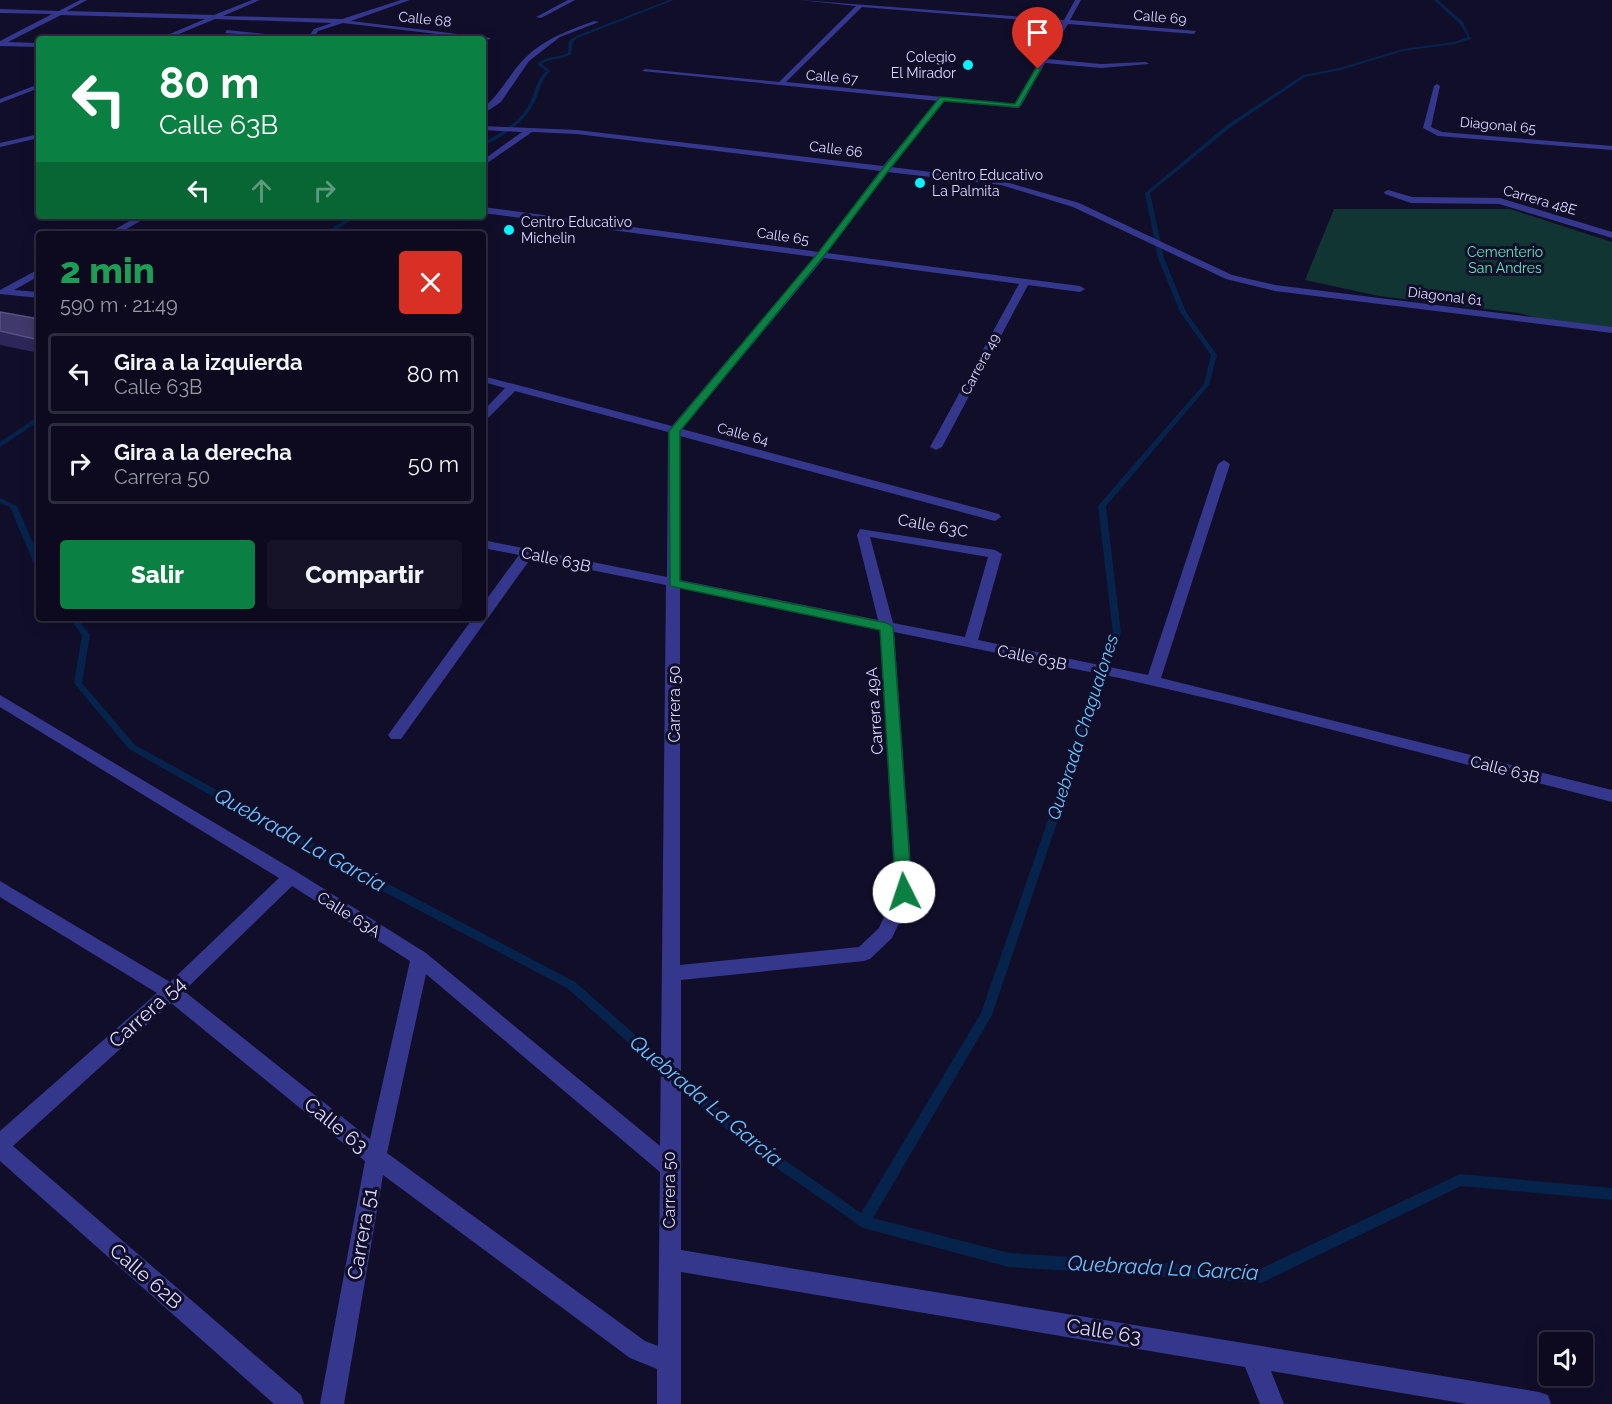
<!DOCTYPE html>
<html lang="es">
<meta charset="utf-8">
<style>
body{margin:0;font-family:Raleway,sans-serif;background:#161329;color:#f1f3f6;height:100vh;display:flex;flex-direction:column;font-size:22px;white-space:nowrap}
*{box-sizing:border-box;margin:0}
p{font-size:20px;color:#9a9aa5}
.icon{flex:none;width:33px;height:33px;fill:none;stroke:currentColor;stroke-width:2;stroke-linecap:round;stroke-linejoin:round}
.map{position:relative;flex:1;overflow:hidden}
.panel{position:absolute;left:36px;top:231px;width:450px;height:390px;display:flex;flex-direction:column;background:#0d0a20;border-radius:6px;box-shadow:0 3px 15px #0003,0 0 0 2px #2d2b3e}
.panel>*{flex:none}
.banner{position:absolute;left:36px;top:36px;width:450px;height:183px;border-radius:6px;box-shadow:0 3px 15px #0003,0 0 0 2px #2d2b3e;background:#0b8043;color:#fff;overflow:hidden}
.tools{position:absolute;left:1539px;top:1332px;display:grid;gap:12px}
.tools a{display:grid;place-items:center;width:54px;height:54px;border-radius:6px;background:#0d0a20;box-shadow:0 3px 15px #0003,0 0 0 2px #2d2b3e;font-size:30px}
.pin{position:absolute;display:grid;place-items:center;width:51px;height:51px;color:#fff;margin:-62px -26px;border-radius:50% 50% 50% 0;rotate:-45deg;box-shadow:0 0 6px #0007}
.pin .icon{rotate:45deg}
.me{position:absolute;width:66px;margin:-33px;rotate:356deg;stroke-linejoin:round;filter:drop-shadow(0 0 4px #0008)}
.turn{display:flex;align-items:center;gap:21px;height:126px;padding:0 24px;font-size:27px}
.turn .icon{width:78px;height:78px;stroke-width:2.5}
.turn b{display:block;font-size:42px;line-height:51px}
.lanes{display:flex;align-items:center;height:57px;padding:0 24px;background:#0003;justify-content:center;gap:30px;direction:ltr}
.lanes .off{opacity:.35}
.round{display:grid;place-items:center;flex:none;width:63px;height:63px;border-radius:6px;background:#161329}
.overview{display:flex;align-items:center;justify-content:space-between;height:102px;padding:0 24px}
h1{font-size:36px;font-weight:800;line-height:45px;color:#1e9e55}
.cta{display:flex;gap:12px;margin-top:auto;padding:12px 24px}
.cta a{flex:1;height:69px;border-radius:6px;background:#0b8043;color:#fff;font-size:24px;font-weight:800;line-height:69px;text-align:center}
.cta a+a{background:#161329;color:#f1f3f6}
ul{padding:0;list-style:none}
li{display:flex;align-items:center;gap:18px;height:81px;margin:0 12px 9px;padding:0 12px;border:3px solid #2d2b3e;border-radius:6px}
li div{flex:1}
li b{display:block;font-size:22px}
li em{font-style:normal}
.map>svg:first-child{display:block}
</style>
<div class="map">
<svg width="1612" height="1404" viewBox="0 0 1612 1404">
<rect width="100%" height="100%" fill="#110e2a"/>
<path fill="#113532" d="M1334,209H1510L1612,242V329L1550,322L1519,313L1379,296L1305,280Z"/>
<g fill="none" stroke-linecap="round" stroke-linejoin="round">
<g fill="#06234c" fill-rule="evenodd">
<path d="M669,0H674L578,38L573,41L571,54C562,60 551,58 542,64L550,71C540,81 540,93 533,105C523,123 502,138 483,146V143C501,133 522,121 530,102C535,91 537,80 546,71L538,65V63C547,56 558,58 568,53L569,41L576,36Z"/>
<path d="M1434,0H1438L1463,22L1471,39L1455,44L1403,51L1341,70L1305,77L1231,127L1150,193L1164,258L1186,312L1217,355L1209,385L1106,506L1121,633L992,1015L873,1218L1009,1253L1260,1269L1460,1174L1612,1188V1200L1461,1186L1261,1283L1009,1267L863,1228L745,1146L567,988L348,873L129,749L74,683L82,635L69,618H77L90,635L82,683L135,745L356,867L575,982L753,1138L861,1213L981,1013L1113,633L1098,506L1204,384L1211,355L1180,312L1158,258L1145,193L1227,125L1303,75L1339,68L1403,49L1454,42L1468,37L1460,24Z"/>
<path d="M351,216H358L330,234H323Z"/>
<path d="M39,416V421L0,447V442Z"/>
<path d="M0,498L17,506L39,557V568L35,566L10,507L0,503Z"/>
</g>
<g fill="#35378d" fill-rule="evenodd">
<path d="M80,0H87L67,11L214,15L252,0H260L223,16L342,19L401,0H410L351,21L491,38L488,40L343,23L318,31L313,39H307L314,29L332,23L215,19L167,39H158L205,19L61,15L8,42L39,43V47L0,46V41L52,14L0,13V9L59,11Z"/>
<path d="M568,0H575L541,18L536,17Z"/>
<path d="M799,0L1064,20L1075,0H1081L1070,20L1196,31L1194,34L1068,24L1047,59L1101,64L1146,62L1149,64L1101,68L1045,63L1021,106L1017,108L945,101L891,167L1002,181L1079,203L1232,275L1275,285L1612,327V333L1275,291L1226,279L1073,207L1001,185L887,172L827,253L1080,286L1085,289L1080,292L1028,285L942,447L936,450L930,447L1019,284L824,258L682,429L999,514L1001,517L995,521L991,520L680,436V580L878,620L857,535L860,529L995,550L1002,554L978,640L1148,675L1218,464L1224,460L1230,464L1161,678L1612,790V802L1232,704L1124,679L894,632L913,893L892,938L870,959L864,961L681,980V1250L1539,1392L1548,1395L1551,1404H1467L1271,1371L1284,1404H1260L1245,1367L681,1272V1404H657V1369L630,1358L383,1175L344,1404H320L365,1161L171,1003L13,1146L301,1395L304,1404H274L0,1161V1131L157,993L0,897V881L170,982L279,878L0,707V695L297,872L426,953L660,1146L666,585L531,558L401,739H391L388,735L473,618H483V604L519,555L483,548V540L667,577L668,432L515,391L487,419L483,420V411L505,388L483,382V376L672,426L815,257L483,213V207L819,252L880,171L577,134L532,132L483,166V160L522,132L483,130V126L577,130L883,166L938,101L642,71L645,69L779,82L856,6ZM862,7L1062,23L1015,104L786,82ZM870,537L988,557L965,637L893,623ZM680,588L880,629L895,893L879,928L859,947L680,965ZM292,886L410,961L370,1139L184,991ZM426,974L660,1172L658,1346L645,1341L387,1153Z"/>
<path d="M594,21L599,22L560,37L529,61L501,102L483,114V108C501,94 509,74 525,58C544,39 569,30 594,21Z"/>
<path d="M227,30L293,37L296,39L225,33Z"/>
<path d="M39,84V88L0,103V99Z"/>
<path d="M1437,84L1440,86L1431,127L1442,132L1612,146V150L1438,136L1423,128L1434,86Z"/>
<path d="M39,134V138L0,147V143Z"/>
<path d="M1388,190L1412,197L1500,198L1612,232V238L1499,204L1411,203L1385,194L1384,192Z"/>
<path d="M138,216H149L118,234H107Z"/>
<path d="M39,269V276L14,290L39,292V298L0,294V290Z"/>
</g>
</g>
<path fill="#2d2659" d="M0,312L39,319V353L0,345Z"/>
<path fill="#1a153f" d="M39,336V348L35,339Z"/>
<path fill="#40396b" stroke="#585282" stroke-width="1.5" d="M0,312L39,319V336L35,339L0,331Z"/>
<path fill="#0b8043" stroke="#07532c" stroke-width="1.5" d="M1036,68L1041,69L1019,107L944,101L889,170L824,256L680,431V581L887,623L893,627L912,892L910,897L904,899L899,897L896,892L880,630L670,586L669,431L818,253L884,167L940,97L1015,104Z"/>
<g fill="#04f5ff" stroke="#110e2a" stroke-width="2">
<circle cx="968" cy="65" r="6"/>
<circle cx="920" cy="183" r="6"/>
<circle cx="509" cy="230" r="6"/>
</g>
<g text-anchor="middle" stroke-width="6" stroke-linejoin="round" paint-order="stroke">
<g font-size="14" fill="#dad8ff" stroke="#110e2a">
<text transform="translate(1160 17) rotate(5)" y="5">Calle 69</text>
<text transform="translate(425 19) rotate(6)" y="5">Calle 68</text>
<text transform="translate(832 77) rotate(5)" y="5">Calle 67</text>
<text transform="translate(1498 125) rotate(5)" y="5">Diagonal 65</text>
<text transform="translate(836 149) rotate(7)" y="5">Calle 66</text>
<text transform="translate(1540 200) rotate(16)" y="5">Carrera 48E</text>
<text transform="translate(783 236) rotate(8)" y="5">Calle 65</text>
<text transform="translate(1445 296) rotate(7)" y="5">Diagonal 61</text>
<text transform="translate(980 364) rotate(-62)" y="5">Carrera 49</text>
<text transform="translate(743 434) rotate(15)" y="5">Calle 64</text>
</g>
<g font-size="14" fill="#dad8ff" stroke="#110e2a" text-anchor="start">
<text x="956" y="62" text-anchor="end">Colegio<tspan x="956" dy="16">El Mirador</tspan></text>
<text x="932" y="180">Centro Educativo<tspan x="932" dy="16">La Palmita</tspan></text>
<text x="521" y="227">Centro Educativo<tspan x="521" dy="16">Michelin</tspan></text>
</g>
<g font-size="14" fill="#59eabd" stroke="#110e2a">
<text x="1505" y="257">Cementerio<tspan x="1505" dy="16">San Andres</tspan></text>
</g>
<g font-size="16" fill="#dad8ff" stroke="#110e2a">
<text transform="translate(933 525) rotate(10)" y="6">Calle 63C</text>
<text transform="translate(556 559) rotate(12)" y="6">Calle 63B</text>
<text transform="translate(1032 657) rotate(12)" y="6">Calle 63B</text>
<text transform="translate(674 704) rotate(-90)" y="6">Carrera 50</text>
<text transform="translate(874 711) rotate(-94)" y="6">Carrera 49A</text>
<text transform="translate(1505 769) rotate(14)" y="6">Calle 63B</text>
<text transform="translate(349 914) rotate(32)" y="6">Calle 63A</text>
<text transform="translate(669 1190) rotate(-90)" y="6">Carrera 50</text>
</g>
<g font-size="18" font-style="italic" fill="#66c1ff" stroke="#110e2a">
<text transform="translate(1083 727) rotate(-72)" y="6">Quebrada Chagualones</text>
</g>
<g font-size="20" fill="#dad8ff" stroke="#110e2a">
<text transform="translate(147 1012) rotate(-42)" y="7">Carrera 54</text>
<text transform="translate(336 1125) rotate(39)" y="7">Calle 63</text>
<text transform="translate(362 1234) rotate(-80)" y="7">Carrera 51</text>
<text transform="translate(146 1276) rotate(41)" y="7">Calle 62B</text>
<text transform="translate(1104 1331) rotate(9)" y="7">Calle 63</text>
</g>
<g font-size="21" font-style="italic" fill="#66c1ff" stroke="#110e2a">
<text transform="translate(300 840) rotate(29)" y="7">Quebrada La García</text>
<text transform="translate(706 1101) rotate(40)" y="7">Quebrada La García</text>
<text transform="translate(1163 1268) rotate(3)" y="7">Quebrada La García</text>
</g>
</g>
</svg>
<div class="tools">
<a><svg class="icon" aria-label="sound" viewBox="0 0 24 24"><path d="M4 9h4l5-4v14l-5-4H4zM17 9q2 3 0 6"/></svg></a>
</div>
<div class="pin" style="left:1038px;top:69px;background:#d93025"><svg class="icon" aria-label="arrive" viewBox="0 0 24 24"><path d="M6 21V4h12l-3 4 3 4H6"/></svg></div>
<svg class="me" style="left:904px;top:892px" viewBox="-20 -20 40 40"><circle r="19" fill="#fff"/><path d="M0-13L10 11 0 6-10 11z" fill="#0b8043"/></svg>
<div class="banner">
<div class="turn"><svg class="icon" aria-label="left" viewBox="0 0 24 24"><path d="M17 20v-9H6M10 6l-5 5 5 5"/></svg><div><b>80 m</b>Calle 63B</div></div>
<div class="lanes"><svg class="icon" aria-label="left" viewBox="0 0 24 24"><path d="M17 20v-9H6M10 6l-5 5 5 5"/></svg><svg class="icon off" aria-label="ahead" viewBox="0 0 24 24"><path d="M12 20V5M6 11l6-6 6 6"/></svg><svg class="icon off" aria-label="right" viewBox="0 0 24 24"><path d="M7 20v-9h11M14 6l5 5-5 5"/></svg></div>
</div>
<section class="panel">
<div class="overview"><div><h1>2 min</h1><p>590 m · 21:49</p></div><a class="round" style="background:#d93025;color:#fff"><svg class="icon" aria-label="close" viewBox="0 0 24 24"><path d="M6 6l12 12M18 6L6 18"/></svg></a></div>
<ul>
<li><svg class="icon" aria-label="left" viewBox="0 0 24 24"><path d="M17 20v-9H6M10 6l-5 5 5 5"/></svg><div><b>Gira a la izquierda</b><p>Calle 63B</p></div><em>80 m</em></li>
<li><svg class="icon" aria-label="right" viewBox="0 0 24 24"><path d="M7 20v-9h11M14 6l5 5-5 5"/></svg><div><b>Gira a la derecha</b><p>Carrera 50</p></div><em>50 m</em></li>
</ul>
<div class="cta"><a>Salir</a><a>Compartir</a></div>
</section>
</div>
